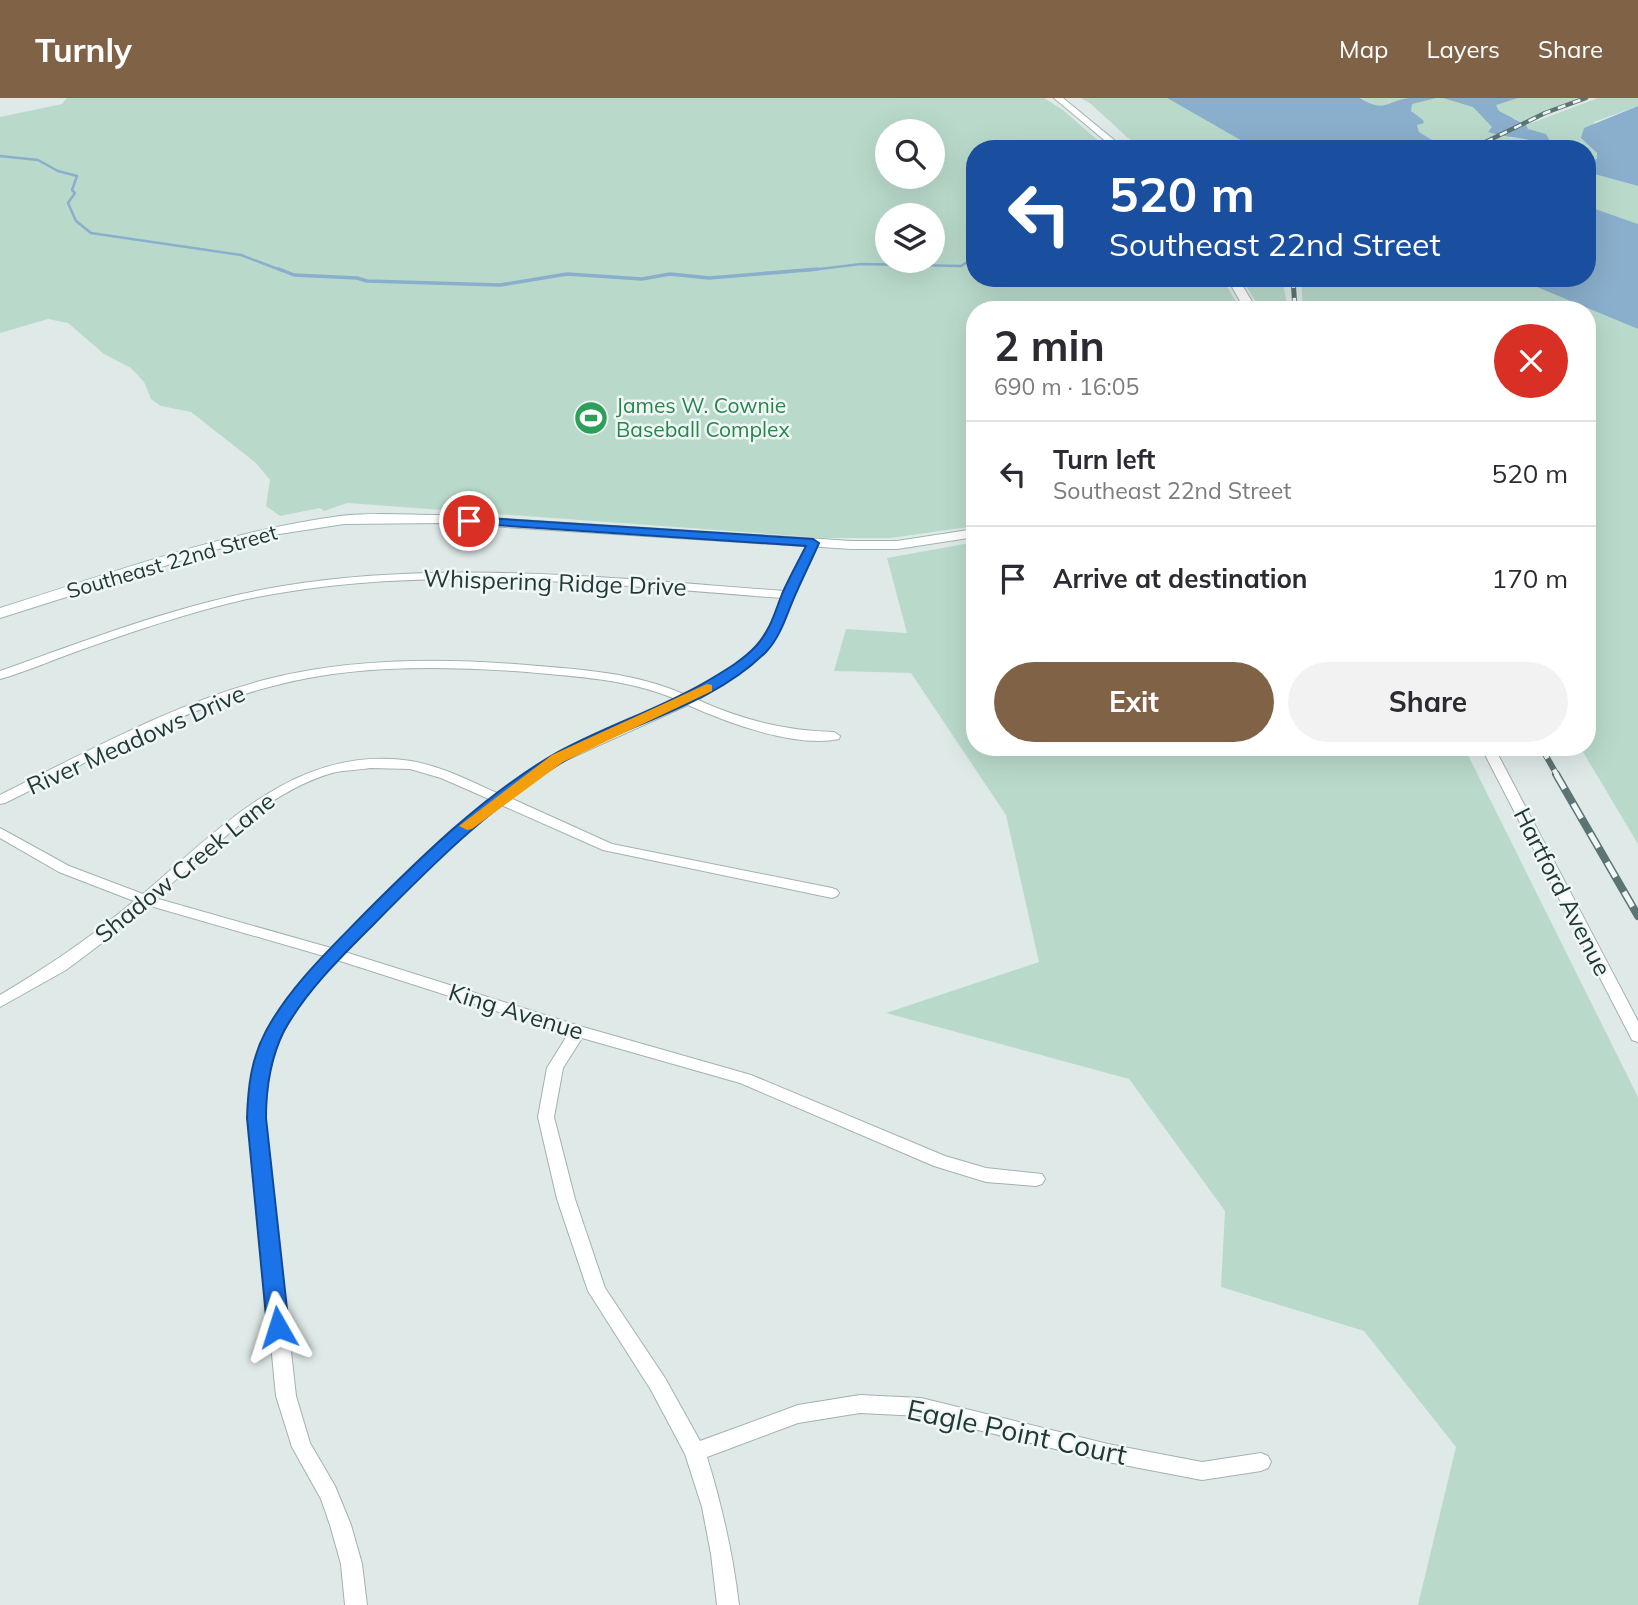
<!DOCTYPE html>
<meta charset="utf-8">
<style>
body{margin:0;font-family:Mulish,sans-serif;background:#f2f2f3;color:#2b2b33;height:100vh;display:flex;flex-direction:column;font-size:26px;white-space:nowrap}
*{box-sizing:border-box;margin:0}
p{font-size:23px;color:#7c7c81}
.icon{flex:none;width:38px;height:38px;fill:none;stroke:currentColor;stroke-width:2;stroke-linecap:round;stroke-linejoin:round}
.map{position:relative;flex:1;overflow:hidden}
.drawer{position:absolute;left:966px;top:203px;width:630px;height:455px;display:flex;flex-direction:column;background:#fff;border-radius:28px;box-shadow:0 7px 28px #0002}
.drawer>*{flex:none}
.banner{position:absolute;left:966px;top:42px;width:630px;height:147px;border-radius:28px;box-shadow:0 7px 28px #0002;background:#1a4fa0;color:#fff;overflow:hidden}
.controls{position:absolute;left:875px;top:21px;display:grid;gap:14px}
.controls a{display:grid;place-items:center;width:70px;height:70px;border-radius:50%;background:#fff;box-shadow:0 7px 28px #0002;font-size:35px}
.pin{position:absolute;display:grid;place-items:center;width:60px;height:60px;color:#fff;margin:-30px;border:4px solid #fff;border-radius:50%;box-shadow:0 2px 7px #0007}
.me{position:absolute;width:77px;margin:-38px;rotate:354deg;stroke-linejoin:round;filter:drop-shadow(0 0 5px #0008)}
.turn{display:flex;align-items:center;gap:24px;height:147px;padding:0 28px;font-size:32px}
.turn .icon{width:91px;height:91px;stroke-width:2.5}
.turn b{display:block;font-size:49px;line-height:60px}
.round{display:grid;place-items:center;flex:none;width:74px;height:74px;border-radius:37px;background:#f2f2f3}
.summary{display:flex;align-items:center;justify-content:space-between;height:119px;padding:0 28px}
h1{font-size:42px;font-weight:700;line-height:52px}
.primary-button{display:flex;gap:14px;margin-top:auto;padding:14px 28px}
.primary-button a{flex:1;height:80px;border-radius:42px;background:#806346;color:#fff;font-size:28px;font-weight:700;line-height:80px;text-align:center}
.primary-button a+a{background:#f2f2f3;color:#2b2b33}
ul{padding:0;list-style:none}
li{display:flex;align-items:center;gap:21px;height:105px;padding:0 28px;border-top:2px solid #e1e1e2}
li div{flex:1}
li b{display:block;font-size:26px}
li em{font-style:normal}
header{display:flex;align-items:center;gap:42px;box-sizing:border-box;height:98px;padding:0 35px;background:#806346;color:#fff}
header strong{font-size:33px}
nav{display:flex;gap:38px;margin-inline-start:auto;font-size:24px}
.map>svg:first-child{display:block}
</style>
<header>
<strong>Turnly</strong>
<nav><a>Map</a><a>Layers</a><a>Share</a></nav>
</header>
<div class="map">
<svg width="1638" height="1507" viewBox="0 0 1638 1507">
<rect width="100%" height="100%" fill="#dfeae8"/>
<g fill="#b9dacb" fill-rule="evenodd">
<path d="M67,0H1044L1063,12L1108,51H975V180H1222L1241,212H975V428L891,440H825L347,405L324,413L320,410L280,418L266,408L270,382L256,365L191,314L161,308L151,301L144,284L131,270L104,256L68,225L48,221L0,235V19L62,6ZM887,33H933V79H887ZM887,117H933V163H887Z"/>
<path d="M1081,0H1167L1256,51H1140L1091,6Z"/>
<path d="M1361,0H1579L1521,24L1514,20L1488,34C1505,41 1524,39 1541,45L1539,51H1447Z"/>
<path d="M1598,0H1638V8L1594,24L1590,48L1597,55V61L1587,62V51H1554L1528,31L1526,27Z"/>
<path d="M1587,74L1638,88V126L1587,108Z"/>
<path d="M1241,180H1282L1288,212H1261Z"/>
<path d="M1301,180H1515L1638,231V746L1580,649H1587V212H1303Z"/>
<path d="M975,444V649H1464L1638,999V1507H1418L1456,1349L1364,1233L1221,1189L1225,1113L1129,981L886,915L1039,864L1006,717L911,575L834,573L846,531L907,535L887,460Z"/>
</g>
<g fill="#8aafcc">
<path d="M1167,0H1360C1385,15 1385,4 1408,0C1417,0 1428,0 1436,0L1412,6L1411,13L1423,22L1424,25L1417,27L1419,34L1447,51H1256Z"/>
<path d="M1443,0H1518L1496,7L1499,13L1526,27L1528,31L1546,36L1554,51H1539L1541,45C1524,39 1505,40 1488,34L1492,29L1473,9Z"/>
<path d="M1638,8V88L1587,74V62L1597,61V55L1581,40L1584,30Z"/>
<path d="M1587,108L1638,126V231L1515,180H1587Z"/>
</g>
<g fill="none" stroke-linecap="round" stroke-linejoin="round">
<g stroke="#8aafcc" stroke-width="2.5">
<path d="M0,58L38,62L58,73L77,78L72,92L75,95L68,105L76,123L91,135L241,157L283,173"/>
<path d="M803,173L861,166L961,168L975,159"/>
</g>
<path stroke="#8aafcc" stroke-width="3.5" d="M279,171L294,177L357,180L367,183L500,187L567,176L642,181L670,176L709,180L818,171"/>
<g stroke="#a2b1b0" stroke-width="2">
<g id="street">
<path d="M813,442L818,445L796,491L784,525L772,546L748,570L698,602C742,622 785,633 834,634L840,638L839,641C795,650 728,625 688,607L564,663L508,699L612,746L832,790L837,792L839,795L837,798L832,800L603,752L499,706L440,758L345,854L583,929L751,977L945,1058L986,1070L1042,1076L1045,1081L1042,1086L1036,1088L986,1084L934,1068L740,985L582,940L563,970L554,1019L575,1101L605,1190L665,1280L700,1343L798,1307L860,1297L921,1300L1108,1346L1202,1364L1261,1355L1268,1358L1271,1364L1268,1370L1261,1373L1202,1382L1108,1364L921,1318L860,1315L798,1325L707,1359C722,1408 733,1456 739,1507H717L711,1456L702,1409L685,1356L651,1292L588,1193L557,1101L538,1019L547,970L568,936L337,862C290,913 266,948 265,1020L296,1298L310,1345L335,1388L351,1427L362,1466L367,1507H345L341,1466L330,1427L321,1401L292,1349L276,1298L249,1020C250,948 276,909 324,858L147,807L102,845L66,872L0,909V897C50,867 89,841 134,803L59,774L0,740V730L69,768L143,796C222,729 297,646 411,663C441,668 470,683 497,695L554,657L678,602C629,581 580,579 527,574C443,568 355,566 273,588C178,612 92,662 5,705L0,706V697C87,654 174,605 268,581C352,560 441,560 527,567C583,572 635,574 688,598C735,573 764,552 782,500C605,487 423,464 247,501C189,514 132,534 75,554C50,563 25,574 0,581V573C93,540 185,504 283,488C449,461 618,481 784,493L808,445ZM370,670L410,671L441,680L489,701L431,751L331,850L155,800C208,755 264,695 332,675C344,672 358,672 370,670Z"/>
<path d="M1481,649H1494L1638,923V944L1632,942L1630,938Z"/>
</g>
</g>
<g stroke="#9fb5b3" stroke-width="2">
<g id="secondary">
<path d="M1054,0H1063L1125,51H1115Z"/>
<path d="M1227,180H1238L1257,212H1245Z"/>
<path d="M442,417L852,443H897L975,431V439L897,451H852L442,425L344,426L273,437L218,451L0,520V510C112,475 223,434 340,418C373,414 409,417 442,417Z"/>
</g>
</g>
<use href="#street" fill="#fff" fill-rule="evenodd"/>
<use href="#secondary" fill="#fff" fill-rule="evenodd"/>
<g stroke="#5c7474" stroke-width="4.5">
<path id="rail-far3" d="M1471,51L1545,15L1586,0"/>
</g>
<g stroke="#5c7474" stroke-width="5">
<path id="rail-far2" d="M1293,180L1295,212"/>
</g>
<g stroke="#5c7474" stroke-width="6">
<path id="rail-far1" d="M1541,649L1557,677"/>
</g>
<g stroke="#5c7474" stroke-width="8">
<path id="rail" d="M1556,676L1638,818"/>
</g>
<use href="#rail-far3" stroke="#f0f7f5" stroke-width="2.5" stroke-dasharray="8" stroke-linecap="butt"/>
<use href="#rail-far2" stroke="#f0f7f5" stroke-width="3.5" stroke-dasharray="10" stroke-linecap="butt"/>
<use href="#rail-far1" stroke="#f0f7f5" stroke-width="4.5" stroke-dasharray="13" stroke-linecap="butt"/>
<use href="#rail" stroke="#f0f7f5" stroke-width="5" stroke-dasharray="17" stroke-linecap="butt"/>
</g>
<path fill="#1a73e8" stroke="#114b97" stroke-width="2" d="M469,419L813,441L819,445C812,461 804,477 797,493C787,514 782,537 766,554C710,610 626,625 561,665C490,709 431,768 373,827C341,859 306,893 284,933C270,961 266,989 266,1020L289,1229L285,1235L278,1238L270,1235L267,1229L247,1020C248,989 251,961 266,933C290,888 330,851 365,815C422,758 481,700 551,658C601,629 659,612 709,582C726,572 743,562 756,548C770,533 775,514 782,496C789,480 798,464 806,448L465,425L463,423Z"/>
<path fill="#f59e0b" d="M707,586L712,587V593L563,664L472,731L467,732L459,728L552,657Z"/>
<defs>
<g id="stadium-disc" transform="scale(1.75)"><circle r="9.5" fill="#2e9e5b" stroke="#f0f7f5"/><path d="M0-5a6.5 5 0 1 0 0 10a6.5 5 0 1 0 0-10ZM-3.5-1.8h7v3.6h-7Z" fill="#fff"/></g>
</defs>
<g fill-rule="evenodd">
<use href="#stadium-disc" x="591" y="320"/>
</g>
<g text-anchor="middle" stroke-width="5" stroke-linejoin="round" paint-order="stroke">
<g font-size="21" fill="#27864d" stroke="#f0f7f5" text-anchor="start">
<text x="616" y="315">James W. Cownie<tspan x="616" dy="24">Baseball Complex</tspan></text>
</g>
<g font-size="21" fill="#213839" stroke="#f0f7f5">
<text transform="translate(172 464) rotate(-16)" y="7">Southeast 22nd Street</text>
</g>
<g font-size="24" fill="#213839" stroke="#f0f7f5">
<text transform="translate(555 485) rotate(2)" y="8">Whispering Ridge Drive</text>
<text transform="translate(136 642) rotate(-24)" y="8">River Meadows Drive</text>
<text transform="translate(185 770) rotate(-39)" y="8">Shadow Creek Lane</text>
<text transform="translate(1562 794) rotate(63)" y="8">Hartford Avenue</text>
<text transform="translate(516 914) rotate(17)" y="8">King Avenue</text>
</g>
<g font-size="28" fill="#213839" stroke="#f0f7f5">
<text transform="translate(1017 1334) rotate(12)" y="10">Eagle Point Court</text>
</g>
</g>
</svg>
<div class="controls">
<a><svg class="icon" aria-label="search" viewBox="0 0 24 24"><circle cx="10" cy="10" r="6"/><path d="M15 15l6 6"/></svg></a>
<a><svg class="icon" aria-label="layers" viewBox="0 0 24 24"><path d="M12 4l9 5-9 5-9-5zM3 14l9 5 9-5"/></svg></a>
</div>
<div class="pin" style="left:469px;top:423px;background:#d93025"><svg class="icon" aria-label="arrive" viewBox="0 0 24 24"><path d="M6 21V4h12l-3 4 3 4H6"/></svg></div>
<svg class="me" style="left:278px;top:1229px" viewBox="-20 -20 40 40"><path d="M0-17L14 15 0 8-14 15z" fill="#1a73e8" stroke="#fff" stroke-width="4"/></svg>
<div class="banner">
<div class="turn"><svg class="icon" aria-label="left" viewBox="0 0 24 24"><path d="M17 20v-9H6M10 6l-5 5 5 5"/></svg><div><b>520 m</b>Southeast 22nd Street</div></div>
</div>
<section class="drawer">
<div class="summary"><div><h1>2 min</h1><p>690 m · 16:05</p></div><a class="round" style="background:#d93025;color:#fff"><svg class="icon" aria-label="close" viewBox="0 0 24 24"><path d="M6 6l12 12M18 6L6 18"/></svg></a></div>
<ul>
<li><svg class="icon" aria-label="left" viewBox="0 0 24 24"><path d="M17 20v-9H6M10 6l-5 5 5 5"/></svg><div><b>Turn left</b><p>Southeast 22nd Street</p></div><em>520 m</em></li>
<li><svg class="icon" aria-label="arrive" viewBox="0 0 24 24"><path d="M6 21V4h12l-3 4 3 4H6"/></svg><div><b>Arrive at destination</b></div><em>170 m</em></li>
</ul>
<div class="primary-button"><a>Exit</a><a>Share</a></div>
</section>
</div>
